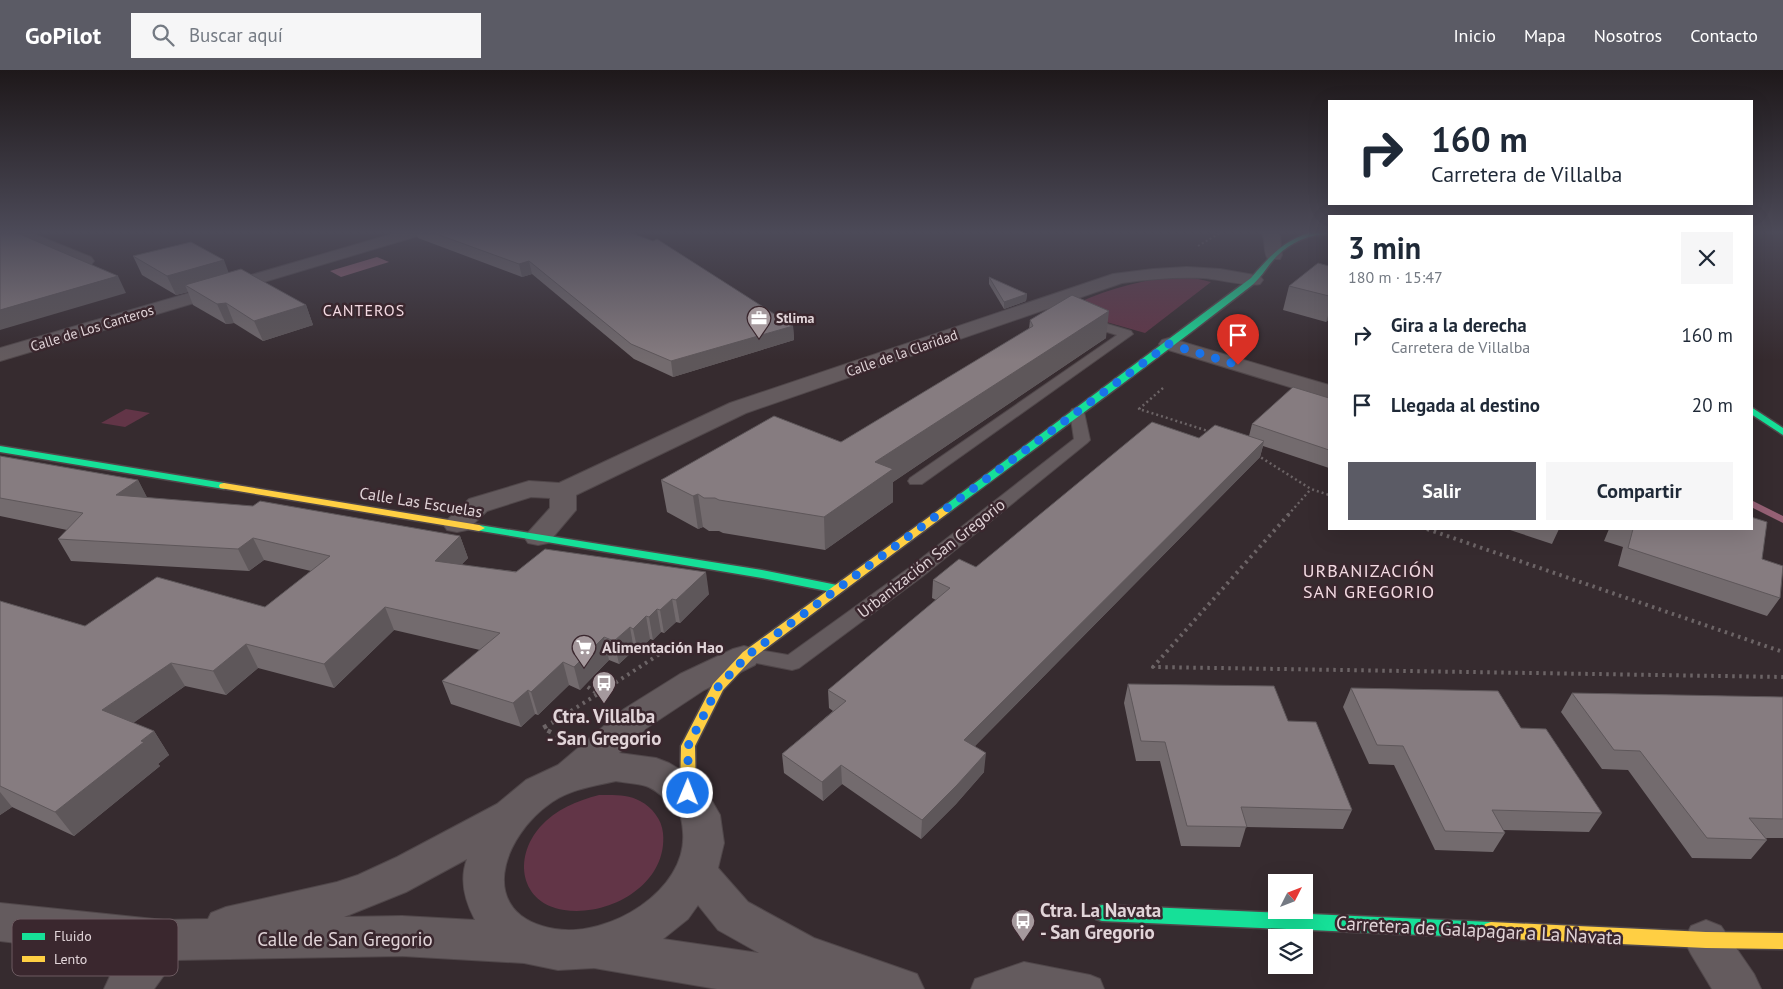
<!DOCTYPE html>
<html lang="es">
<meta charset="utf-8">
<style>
body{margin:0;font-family:"PT Sans",sans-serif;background:#f6f6f7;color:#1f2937;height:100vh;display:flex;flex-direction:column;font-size:19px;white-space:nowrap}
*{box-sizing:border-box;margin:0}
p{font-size:16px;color:#747a83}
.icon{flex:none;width:28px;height:28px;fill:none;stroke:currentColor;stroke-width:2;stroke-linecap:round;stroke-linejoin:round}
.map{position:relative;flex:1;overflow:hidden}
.panel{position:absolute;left:1328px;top:145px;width:425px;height:315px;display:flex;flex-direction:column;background:#fff;border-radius:0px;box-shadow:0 5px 20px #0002}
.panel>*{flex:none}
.hud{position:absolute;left:1328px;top:30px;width:425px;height:105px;border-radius:0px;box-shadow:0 5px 20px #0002;background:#fff;color:#1f2937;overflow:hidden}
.needle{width:32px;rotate:48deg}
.buttons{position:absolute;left:1268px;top:804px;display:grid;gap:10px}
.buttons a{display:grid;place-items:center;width:45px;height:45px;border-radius:0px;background:#fff;box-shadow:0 5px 20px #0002;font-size:25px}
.pin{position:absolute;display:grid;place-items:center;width:42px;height:42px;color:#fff;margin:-51px -21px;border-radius:50% 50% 50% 0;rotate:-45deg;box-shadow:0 0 5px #0007}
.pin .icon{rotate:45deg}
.me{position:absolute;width:55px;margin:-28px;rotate:1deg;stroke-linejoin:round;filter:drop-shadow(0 0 4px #0008)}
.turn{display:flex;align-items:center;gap:18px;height:105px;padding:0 20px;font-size:22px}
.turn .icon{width:65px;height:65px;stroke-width:2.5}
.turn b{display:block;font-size:35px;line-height:42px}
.round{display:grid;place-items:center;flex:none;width:52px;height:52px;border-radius:0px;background:#f6f6f7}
.head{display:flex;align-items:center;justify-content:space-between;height:85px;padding:0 20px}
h1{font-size:30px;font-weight:700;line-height:38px}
.action{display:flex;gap:10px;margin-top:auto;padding:10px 20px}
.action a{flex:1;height:58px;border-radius:0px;background:#5b5b65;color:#fff;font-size:20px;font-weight:700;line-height:58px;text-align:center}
.action a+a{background:#f6f6f7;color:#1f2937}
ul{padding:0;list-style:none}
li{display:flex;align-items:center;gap:15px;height:70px;padding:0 20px}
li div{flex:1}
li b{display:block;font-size:19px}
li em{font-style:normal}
header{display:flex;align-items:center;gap:30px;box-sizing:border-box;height:70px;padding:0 25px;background:#5b5b65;color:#fff}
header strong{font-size:24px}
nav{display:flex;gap:28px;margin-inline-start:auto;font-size:18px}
.search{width:350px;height:45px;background:#f6f6f7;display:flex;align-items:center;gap:12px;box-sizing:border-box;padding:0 18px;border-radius:0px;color:#747a83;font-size:19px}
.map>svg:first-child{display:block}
</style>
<header>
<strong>GoPilot</strong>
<div class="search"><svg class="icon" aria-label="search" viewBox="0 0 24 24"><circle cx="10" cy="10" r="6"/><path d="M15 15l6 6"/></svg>Buscar aquí</div>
<nav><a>Inicio</a><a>Mapa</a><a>Nosotros</a><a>Contacto</a></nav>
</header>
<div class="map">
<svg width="1783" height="919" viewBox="0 0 1783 919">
<rect width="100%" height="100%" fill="#362b2f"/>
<g fill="#623547">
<path d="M1171,206L1190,207L1211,212L1145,263L1064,240C1098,221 1133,213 1171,206Z"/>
<path d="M126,339L150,343L125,357L101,353Z"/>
<path d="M599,725C613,725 628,724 640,731C652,737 662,750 663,763C668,814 610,847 564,840C520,833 513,788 540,757C556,739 577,731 599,725Z"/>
</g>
<path fill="#966175" d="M377,187L389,192L341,207L330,201Z"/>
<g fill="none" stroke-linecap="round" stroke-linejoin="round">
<path fill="#966175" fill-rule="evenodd" d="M1751,430L1783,446V453L1751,437Z"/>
<g stroke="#50474a" stroke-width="2">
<g id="lane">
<path d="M1084,247L1131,261L1133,264L922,414H910L908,411L910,408L1117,265L1080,254L1078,251Z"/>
<path d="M1077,338L1082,339L1084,342L1090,370L1087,373L923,506L799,598L792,600L741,590L738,585L741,580L748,578L788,585L909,498L1074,369L1070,342L1072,339Z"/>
<path d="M1024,892L1090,905L1100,909L1104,919H971L975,909Z"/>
</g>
</g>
<g stroke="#50474a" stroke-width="2">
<g id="street">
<path d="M8,162H29L91,187L94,191L91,195L85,196L79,195L10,165Z"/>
<path d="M399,162H423L421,165L0,291V278Z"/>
<path d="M1261,162L1278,163L1280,166L1282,185L1280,189H1268C1262,181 1267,170 1261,162Z"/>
<path d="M1187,197L1220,199L1260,206L1263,210L1260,214C1247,217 1219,209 1203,208C1176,207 1149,209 1122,213L746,343L576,425V440L548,473L538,475L528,473L524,467L550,438V428L531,427L487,441L467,460L457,462L447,460L443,454L469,429L529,411L559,413L730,333L1113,204L1153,199Z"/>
<path d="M1169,268L1329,315V329L1162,278L1159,274L1162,270Z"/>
<path d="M744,576L755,579L760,587L755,595L704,620L648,657L619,683L656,688L669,693L701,712L720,745L724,773L718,798L748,832L814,868L917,904L924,919H717L594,898L558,900L524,893L402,886L175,890L154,919H104L111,904L125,886L0,871V833L164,850L208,849L211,843L226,837L337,812L358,805L397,787L497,734L526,710L558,695L624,639L680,604L733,579ZM616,711C626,713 636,713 646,716C653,718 659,724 665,728C679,737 682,746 683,762C688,821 608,868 555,859C474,845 502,766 552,732C571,719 594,716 616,711ZM467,789C459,810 465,831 475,850L402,846L344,847L406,822ZM698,835L718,860L759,883L663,869L688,849Z"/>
<path d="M1706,850L1721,856L1754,904L1761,919H1712L1691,884L1684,870L1691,856Z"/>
</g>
</g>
<g stroke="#50474a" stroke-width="3">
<g id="fast">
<path d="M1310,162H1329V164C1309,164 1289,173 1275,188C1267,197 1261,208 1251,216C1151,294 1049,368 948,443H940L939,441L940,439L1251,208C1271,185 1281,173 1310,162Z"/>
<path d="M1751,337L1783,358V365L1751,344Z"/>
<path d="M0,376L224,413L229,416L224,419L0,382Z"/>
<path d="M479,455L762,500L837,515L843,519L837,523L762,508L475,460L473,458Z"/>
<path d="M1102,835L1491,852L1497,854L1500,860L1497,866L1491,868L1102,851L1096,849L1093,843L1096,837Z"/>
</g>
</g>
<g stroke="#50474a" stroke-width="3">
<g id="slow">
<path d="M224,413L479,455L485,458L479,461L220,418L219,416L220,414Z"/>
<path d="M944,438L948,439L949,441L948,443L753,588L723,620L695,676L696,723L693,727L688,729L683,727L680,723L681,676L713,614L743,582L940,439Z"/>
<path d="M1491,852L1706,862L1783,863V879L1706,878L1491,868L1485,866L1482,860L1485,854Z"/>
</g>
</g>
<path stroke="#6c6466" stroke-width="2" stroke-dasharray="2 2.5" stroke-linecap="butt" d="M1198,176L1222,162"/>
<g stroke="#6c6466" stroke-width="2.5" stroke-dasharray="2 3" stroke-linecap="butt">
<path d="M1163,318L1139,339L1211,362"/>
<path d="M1257,385L1311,419L1329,425"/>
<path d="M1288,445L1311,419"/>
</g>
<g stroke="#6c6466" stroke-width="4" stroke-dasharray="2.5 4.5" stroke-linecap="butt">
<path d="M1289,444L1153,597L1783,607"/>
<path d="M1427,459L1783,582"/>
<path d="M598,624L669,578L677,582"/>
<path d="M553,652L598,624L585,615"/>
</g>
<path stroke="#6c6466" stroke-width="4.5" stroke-dasharray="4 5.5" stroke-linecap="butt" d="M555,651L543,658L560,667"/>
<use href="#lane" fill="#645b5e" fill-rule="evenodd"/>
<use href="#street" fill="#645b5e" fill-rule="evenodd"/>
<use href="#fast" fill="#16e098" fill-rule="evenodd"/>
<use href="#slow" fill="#ffcf43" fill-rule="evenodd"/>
</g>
<g fill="#736b6e">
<path d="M416,162H629L793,256L794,270L673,307L634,289L532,204L522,207L418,168Z"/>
<path d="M133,186L229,203L306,235L313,255L263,271L234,253L226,254L193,235L188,222L176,225L142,205Z"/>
<path d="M1329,196V249L1326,252L1283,240L1289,216Z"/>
<path d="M989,207L1027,224L1026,231L1004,239L989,214Z"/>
<path d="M1030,250L1106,268L893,412V432L825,480L723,463L719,461H709L703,457L698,459L667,442L661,410L841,372L1029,259Z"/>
<path d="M1329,328V398L1263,376L1260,387L975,676L984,702L956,734L921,769L842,714L823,731L784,703L782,684L833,641L829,638L828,620L936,530L932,528L933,510L976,497L1199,368L1249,366L1252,354Z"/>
<path d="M0,386L138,410L147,428L460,466L468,488L461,495L709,524L680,553L676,552L664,563L661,562L653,570L650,569L638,582L634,580L619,594L609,590L580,620L569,615L538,645L535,644L521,657L451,634L442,611L480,580L394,560L334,618L258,598L226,625L185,616L133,653L154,661L169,685L158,694L160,696L74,766L12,737L0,745V531L85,556L265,537L311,501L264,490L249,501L71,491L58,469L67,460L0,446Z"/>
<path d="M1507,459H1559L1552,474Z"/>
<path d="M1609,459H1751L1762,489L1780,528L1767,546L1618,496L1623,477L1604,471Z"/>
<path d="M1128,614L1288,651L1352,740L1343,759L1246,757L1240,777L1181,776L1160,691H1136L1124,633Z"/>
<path d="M1351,618L1521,658L1602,743L1589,762L1503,760L1505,763L1493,782L1435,780L1394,695L1369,694L1343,637Z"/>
<path d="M1572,623L1783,627V768H1766L1767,770L1751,789L1692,788L1628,700L1602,699L1561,642Z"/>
</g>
<g fill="#5e575a">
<path d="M224,190L231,209L185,215L188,222L176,225L167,206Z"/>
<path d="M529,191L532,204L522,207L519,194Z"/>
<path d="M118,206L126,223L0,260V240Z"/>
<path d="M1027,224L1026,231L1004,239V232Z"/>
<path d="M226,233L234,253L226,254L217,234Z"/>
<path d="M306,235L313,255L263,271L254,251Z"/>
<path d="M1109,241L1106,268L893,412V432L825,480L824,447L875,392Z"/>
<path d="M1329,242V249L1326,252Z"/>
<path d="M793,256L794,270L673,307L671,291Z"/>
<path d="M1264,371L1260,387L962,689L964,670Z"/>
<path d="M138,410L149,431L116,425Z"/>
<path d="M698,424L703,457L698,459L693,426Z"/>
<path d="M460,466L468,488L443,514L435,491Z"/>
<path d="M253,468L264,490L249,501L238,479Z"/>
<path d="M706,502L709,524L680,553L676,530Z"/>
<path d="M672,529L676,552L664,563L660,540Z"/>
<path d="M385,537L394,560L334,618L324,594Z"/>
<path d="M657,539L661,562L653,570L649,547Z"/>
<path d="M646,546L650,569L638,582L633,559Z"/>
<path d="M630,557L634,580L619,594L614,571Z"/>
<path d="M604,567L609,590L580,620L574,597Z"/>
<path d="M246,574L258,598L226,625L213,601Z"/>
<path d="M563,592L569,615L538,645L531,622Z"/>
<path d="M171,593L185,616L118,664L102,640Z"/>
<path d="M528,620L535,644L521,657L513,633Z"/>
<path d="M154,661L169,685L158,694L160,696L74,766L55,742L141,671Z"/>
<path d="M986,683L984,702L956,734L921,769L922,750Z"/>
<path d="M841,695L842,714L823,731L822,712Z"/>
<path d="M0,722L12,737L0,745Z"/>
</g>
<g fill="#867c80" stroke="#5e575a">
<path d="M0,162H15L118,206L0,240Z"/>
<path d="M431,162H629L653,171L657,169L793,256L671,291L631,274L529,191L519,194Z"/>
<path d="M191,172L224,190L167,206L133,186Z"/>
<path d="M1318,193L1329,196V226L1289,216Z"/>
<path d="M241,199L306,235L254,251L226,233L217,234L185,215Z"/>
<path d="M989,207L1027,224L1004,232Z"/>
<path d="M1072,225L1109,241L875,392L893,399L824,447L719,430L715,428H704L698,424L693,426L661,410L774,346L841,372L1033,256L1030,250Z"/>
<path d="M1293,317L1329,328V380L1252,354Z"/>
<path d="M1152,352L1199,368L1215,355L1264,371L964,670L986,683L957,715L922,750L841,695L822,712L782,684L846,631L828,620L950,518L933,510L959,489L976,497Z"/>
<path d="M0,386L138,410L116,425L253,436L260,431L460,466L435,491L516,502L545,479L706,502L676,530L672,529L660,540L657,539L649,547L646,546L633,559L630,557L614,571L604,567L574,597L563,592L531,622L528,620L513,633L442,611L500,563L385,537L324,594L246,574L213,601L171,593L102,640L154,661L141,671L144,672L55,742L0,716V531L85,556L157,507L265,537L330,486L253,468L238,479L58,469L83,443L0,428Z"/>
<path d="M1751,447L1767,452L1762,489L1783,496L1780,528L1628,478L1633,459H1631H1751Z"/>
<path d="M1128,614L1274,616L1288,651L1316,652L1352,740L1241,737L1247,757L1187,756L1165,672L1141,671Z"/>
<path d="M1351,618L1498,621L1521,658L1546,659L1602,743L1492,740L1505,763L1445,761L1403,676L1377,675Z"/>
<path d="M1572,623L1783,627V749L1749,748L1767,770L1707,768L1640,681L1614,680Z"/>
</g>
<linearGradient id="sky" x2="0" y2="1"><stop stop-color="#1e181a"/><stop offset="0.56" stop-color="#4c4a58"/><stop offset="1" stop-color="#4c4a58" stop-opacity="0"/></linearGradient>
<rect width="1783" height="290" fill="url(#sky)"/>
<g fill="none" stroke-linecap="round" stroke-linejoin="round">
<path stroke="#1a73e8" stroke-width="9" stroke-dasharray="0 16.2" d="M688,723V676L718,617L748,585L1169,274L1238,295"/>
</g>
<defs>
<g id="office-pin" transform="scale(1.25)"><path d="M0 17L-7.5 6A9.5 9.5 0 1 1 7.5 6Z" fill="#a5999d" stroke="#3a272e"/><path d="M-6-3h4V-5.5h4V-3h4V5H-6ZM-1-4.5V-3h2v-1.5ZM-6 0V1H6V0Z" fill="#fff"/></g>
<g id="supermarket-pin" transform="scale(1.25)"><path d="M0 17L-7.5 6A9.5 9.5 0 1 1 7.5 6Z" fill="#a5999d" stroke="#3a272e"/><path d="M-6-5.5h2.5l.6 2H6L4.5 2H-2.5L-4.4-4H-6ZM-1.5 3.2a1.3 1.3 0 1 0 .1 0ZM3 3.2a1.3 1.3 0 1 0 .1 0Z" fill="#fff"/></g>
<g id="bus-pin" transform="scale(1.25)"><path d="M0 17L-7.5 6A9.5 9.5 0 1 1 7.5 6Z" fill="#a5999d" stroke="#3a272e"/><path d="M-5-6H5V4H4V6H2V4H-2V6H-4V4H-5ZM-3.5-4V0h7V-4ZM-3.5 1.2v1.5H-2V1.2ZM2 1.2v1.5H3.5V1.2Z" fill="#fff"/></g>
</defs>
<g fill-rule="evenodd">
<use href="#office-pin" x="759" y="248"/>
<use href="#supermarket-pin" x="584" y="577"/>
<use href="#bus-pin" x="604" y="613"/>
<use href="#bus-pin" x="1023" y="851"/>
</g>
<g text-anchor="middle" stroke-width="5" stroke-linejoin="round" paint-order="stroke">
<g font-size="14" font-weight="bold" fill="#e1d4d8" stroke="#3a272e" text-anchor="start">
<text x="776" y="253">Stlima</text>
</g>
<g font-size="14" fill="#e1d4d8" stroke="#3a272e">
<text transform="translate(92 258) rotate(-17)" y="5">Calle de Los Canteros</text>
<text transform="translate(902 283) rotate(-19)" y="5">Calle de la Claridad</text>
</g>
<g font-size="16" letter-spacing="1" fill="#f3dae2" stroke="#3a272e">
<text x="364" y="246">CANTEROS</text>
</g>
<g font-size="16" fill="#e1d4d8" stroke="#3a272e">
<text transform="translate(421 432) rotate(9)" y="6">Calle Las Escuelas</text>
<text transform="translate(931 488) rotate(-38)" y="6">Urbanización San Gregorio</text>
</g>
<g font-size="16" font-weight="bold" fill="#e1d4d8" stroke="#3a272e" text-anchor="start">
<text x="602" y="583">Alimentación Hao</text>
</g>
<g font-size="18" letter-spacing="1" fill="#f3dae2" stroke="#3a272e">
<text x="1369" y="507">URBANIZACIÓN<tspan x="1369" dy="21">SAN GREGORIO</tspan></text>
</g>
<g font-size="19" font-weight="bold" fill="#e1d4d8" stroke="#3a272e">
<text x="604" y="653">Ctra. Villalba<tspan x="604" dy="22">- San Gregorio</tspan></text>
<text x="1040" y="847" text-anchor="start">Ctra. La Navata<tspan x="1040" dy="22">- San Gregorio</tspan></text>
</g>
<g font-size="19" fill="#e1d4d8" stroke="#3a272e">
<text transform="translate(1479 860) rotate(3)" y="7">Carretera de Galapagar a La Navata</text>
<text x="345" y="876">Calle de San Gregorio</text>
</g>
</g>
<rect x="12" y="849" width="166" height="57" rx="8" fill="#3a272e" stroke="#6c5b61" stroke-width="1"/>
<rect x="22" y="863" width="23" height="7" fill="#16e098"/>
<rect x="22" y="886" width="23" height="6" fill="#ffcf43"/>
<g font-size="14" fill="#e1d4d8">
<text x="54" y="871">Fluido</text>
<text x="54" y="894">Lento</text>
</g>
</svg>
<div class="buttons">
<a><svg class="needle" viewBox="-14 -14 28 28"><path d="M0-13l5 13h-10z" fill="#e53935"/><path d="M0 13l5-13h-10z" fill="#747a83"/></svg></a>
<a><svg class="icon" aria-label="layers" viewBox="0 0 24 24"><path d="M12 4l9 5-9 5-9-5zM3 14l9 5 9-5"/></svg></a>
</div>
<div class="pin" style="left:1238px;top:295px;background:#d93025"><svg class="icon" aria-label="arrive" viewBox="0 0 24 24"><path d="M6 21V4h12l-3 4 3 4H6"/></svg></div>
<svg class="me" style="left:688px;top:723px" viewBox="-20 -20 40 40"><circle r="17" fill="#1a73e8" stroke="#fff" stroke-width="3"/><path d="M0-11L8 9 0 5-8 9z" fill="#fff"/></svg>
<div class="hud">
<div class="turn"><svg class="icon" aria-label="right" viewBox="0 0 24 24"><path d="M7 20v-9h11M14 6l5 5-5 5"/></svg><div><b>160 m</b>Carretera de Villalba</div></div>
</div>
<section class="panel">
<div class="head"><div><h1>3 min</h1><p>180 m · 15:47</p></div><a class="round"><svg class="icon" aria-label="close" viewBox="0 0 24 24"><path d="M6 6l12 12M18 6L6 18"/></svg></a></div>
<ul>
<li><svg class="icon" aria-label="right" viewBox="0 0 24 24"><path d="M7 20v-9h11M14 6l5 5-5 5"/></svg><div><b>Gira a la derecha</b><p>Carretera de Villalba</p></div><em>160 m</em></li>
<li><svg class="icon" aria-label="arrive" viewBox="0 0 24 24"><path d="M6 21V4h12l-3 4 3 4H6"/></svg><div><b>Llegada al destino</b></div><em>20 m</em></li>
</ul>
<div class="action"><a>Salir</a><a>Compartir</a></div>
</section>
</div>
